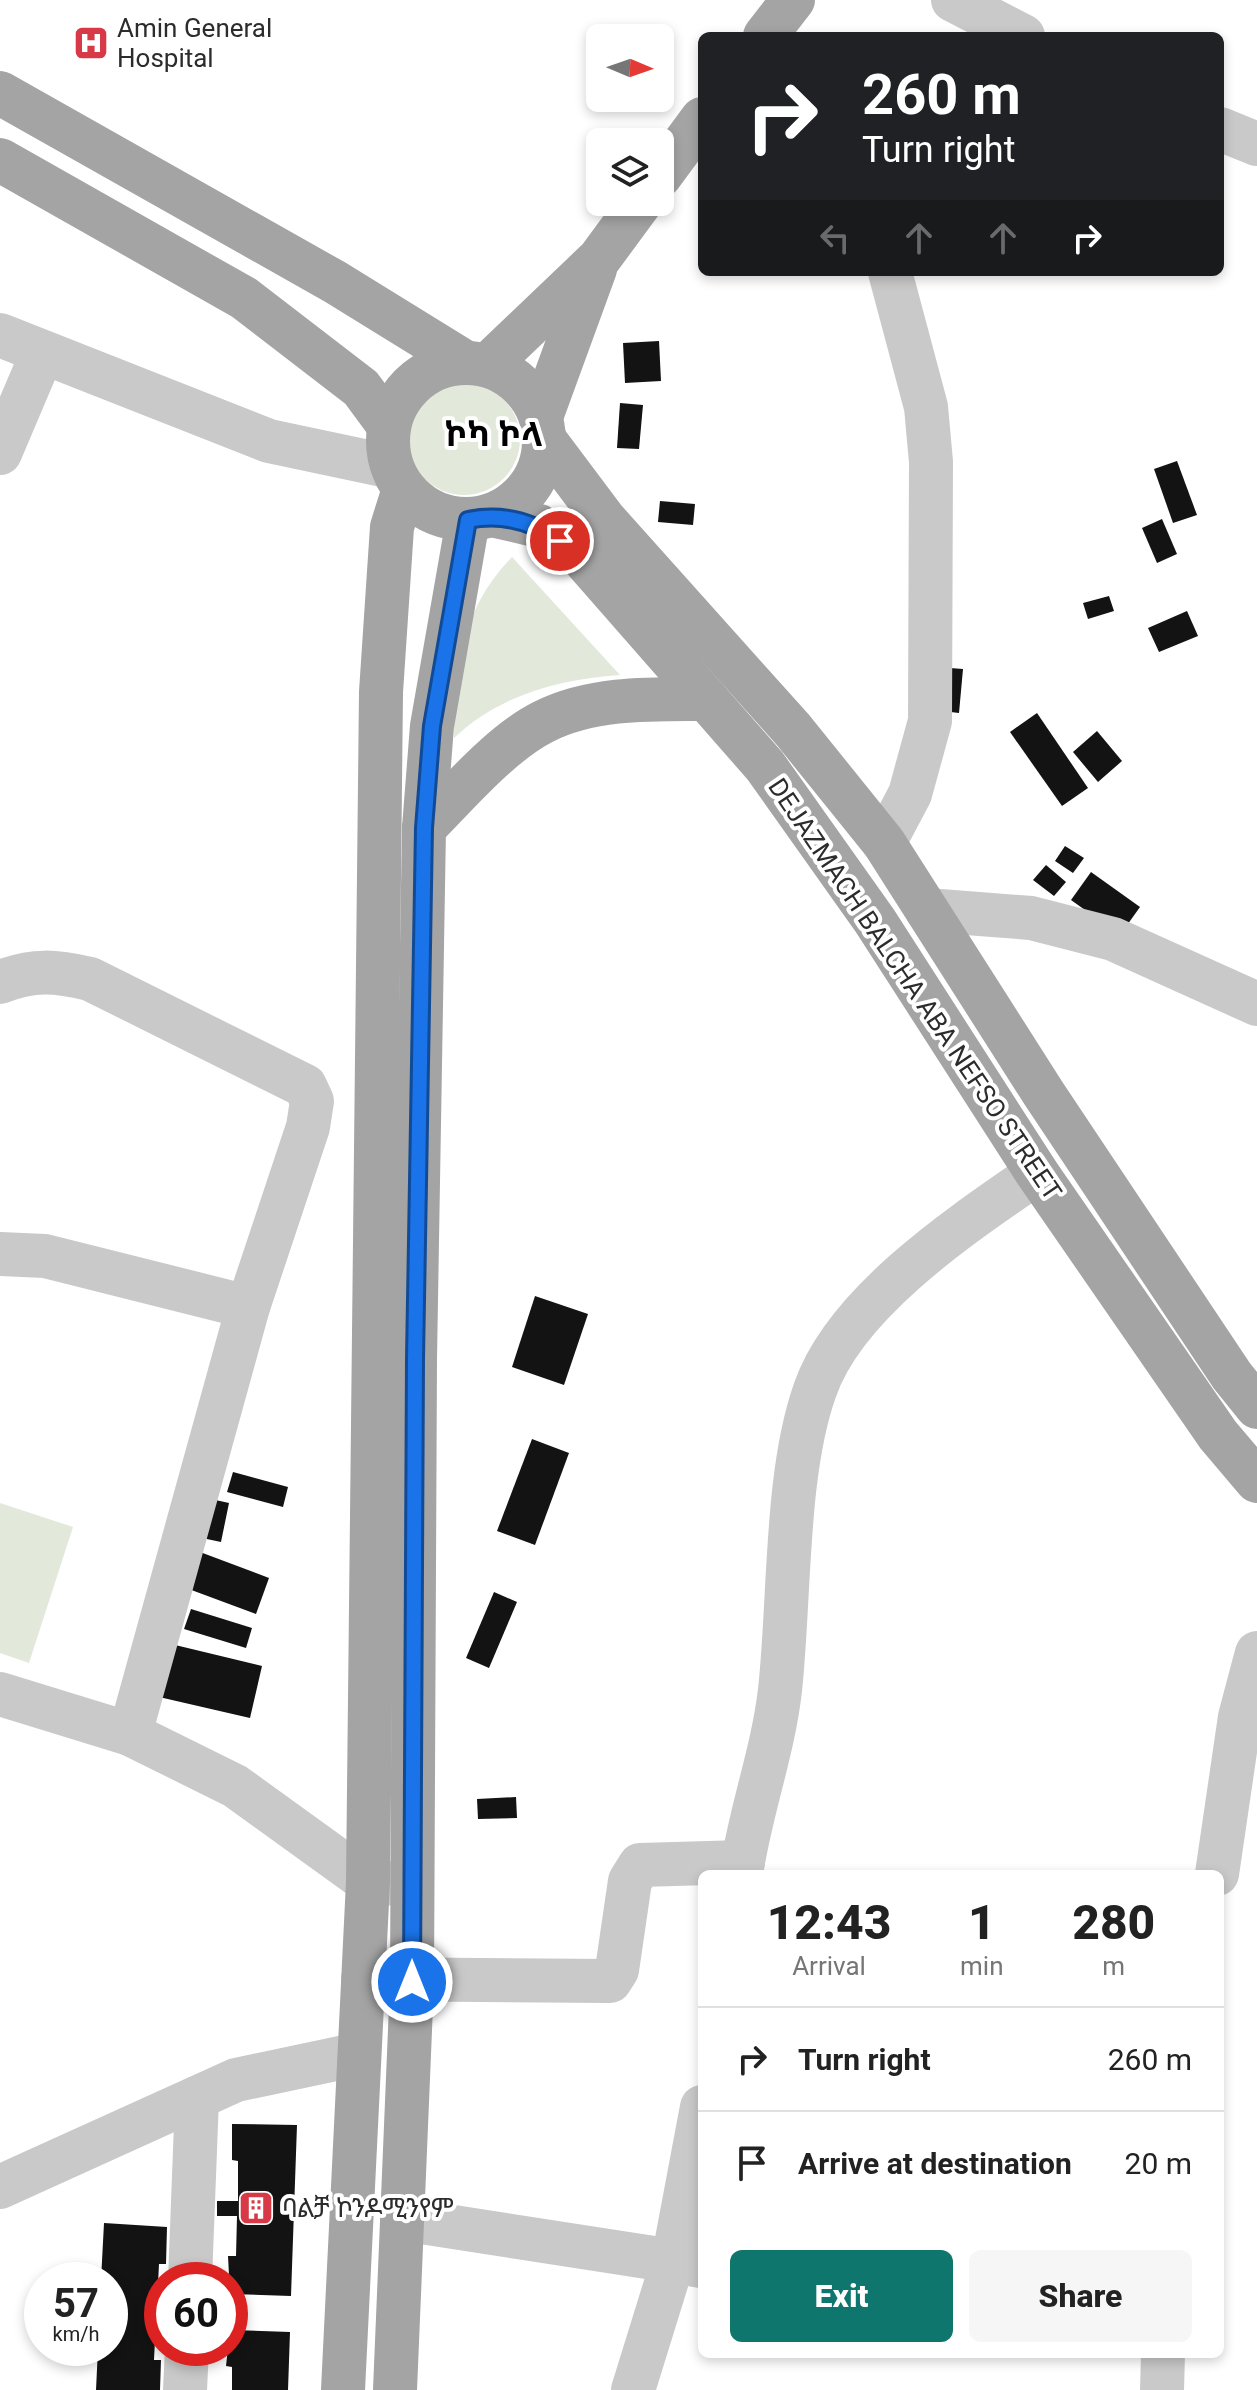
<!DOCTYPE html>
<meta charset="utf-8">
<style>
body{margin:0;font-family:Roboto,"Noto Sans Ethiopic",sans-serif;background:#f6f6f6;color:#222;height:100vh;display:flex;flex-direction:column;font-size:30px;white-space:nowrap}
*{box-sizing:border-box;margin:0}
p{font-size:26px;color:#767676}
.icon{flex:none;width:44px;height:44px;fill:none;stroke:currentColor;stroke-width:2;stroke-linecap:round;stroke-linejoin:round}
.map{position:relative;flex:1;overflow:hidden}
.panel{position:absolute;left:698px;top:1870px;width:526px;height:488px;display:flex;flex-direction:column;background:#fff;border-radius:12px;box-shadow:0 4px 12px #0003}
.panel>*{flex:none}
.top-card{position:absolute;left:698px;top:32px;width:526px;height:244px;border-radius:12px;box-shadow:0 4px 12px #0003;background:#202124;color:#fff;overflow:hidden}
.needle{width:52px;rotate:92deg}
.controls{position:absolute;left:586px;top:24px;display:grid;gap:16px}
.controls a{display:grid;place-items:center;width:88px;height:88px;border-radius:12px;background:#fff;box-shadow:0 4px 12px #0003;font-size:40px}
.speed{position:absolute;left:24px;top:2262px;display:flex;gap:16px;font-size:40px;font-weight:700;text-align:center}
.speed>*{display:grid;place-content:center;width:104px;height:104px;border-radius:50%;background:#fff;box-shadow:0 4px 12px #0003;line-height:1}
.speed small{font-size:20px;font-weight:400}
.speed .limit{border:12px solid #d22;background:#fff;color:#111}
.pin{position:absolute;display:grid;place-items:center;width:68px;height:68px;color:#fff;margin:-34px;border:4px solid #fff;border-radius:50%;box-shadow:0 2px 8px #0007}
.me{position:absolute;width:88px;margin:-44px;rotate:0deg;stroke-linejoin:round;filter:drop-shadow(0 0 6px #0008)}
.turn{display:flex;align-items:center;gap:28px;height:168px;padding:0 32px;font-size:36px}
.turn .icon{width:104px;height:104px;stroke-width:2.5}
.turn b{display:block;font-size:56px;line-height:68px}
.lanes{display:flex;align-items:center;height:76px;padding:0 32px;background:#0003;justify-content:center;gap:40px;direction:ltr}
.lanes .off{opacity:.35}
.eta{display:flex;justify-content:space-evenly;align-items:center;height:136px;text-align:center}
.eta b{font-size:48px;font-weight:800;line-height:56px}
.action{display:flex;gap:16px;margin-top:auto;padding:16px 32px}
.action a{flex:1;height:92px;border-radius:12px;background:#0f766e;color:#fff;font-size:32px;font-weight:800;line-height:92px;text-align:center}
.action a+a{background:#f6f6f6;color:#222}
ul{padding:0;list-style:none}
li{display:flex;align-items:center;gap:24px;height:104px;padding:0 32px;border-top:2px solid #e0e0e0}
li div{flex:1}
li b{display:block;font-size:30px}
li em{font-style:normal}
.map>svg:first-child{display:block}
</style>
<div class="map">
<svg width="1257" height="2390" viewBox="0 0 1257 2390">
<rect width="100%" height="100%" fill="#fff"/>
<g fill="#e2e9da">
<circle cx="464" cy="439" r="56"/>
<path d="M512,557L620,675C560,679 499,695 454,738C455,666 461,610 512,557Z"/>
<path d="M0,1503L73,1527L29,1663L0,1653Z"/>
</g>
<g fill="#131313">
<path d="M659,341L661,381L625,383L623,343Z"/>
<path d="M620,403L643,405L639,449L617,448Z"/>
<path d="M1177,461L1197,515L1173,523L1154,469Z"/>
<path d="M660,501L695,504L693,525L658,522Z"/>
<path d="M1162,519L1177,554L1157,563L1142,528Z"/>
<path d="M1109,596L1114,611L1088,619L1083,603Z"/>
<path d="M1187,611L1198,636L1159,652L1148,628Z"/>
<path d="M937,667L963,669L959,713L934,710Z"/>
<path d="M1037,713L1088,788L1062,806L1010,732Z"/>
<path d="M1097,731L1122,761L1098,782L1073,752Z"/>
<path d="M1065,846L1084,858L1073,873L1055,861Z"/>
<path d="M1046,865L1066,882L1054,896L1033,880Z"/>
<path d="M1091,872L1140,907L1120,935L1071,900Z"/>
<path d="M535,1296L588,1314L564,1385L512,1367Z"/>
<path d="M532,1439L569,1453L535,1545L497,1531Z"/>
<path d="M233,1472L288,1487L283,1507L227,1492Z"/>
<path d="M211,1499L229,1503L221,1542L202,1538Z"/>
<path d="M200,1552L269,1578L256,1614L186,1588Z"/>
<path d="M494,1592L517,1602L489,1668L466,1658Z"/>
<path d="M191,1609L252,1628L246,1648L184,1629Z"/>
<path d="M171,1644L262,1666L250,1718L159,1697Z"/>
<path d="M516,1797L517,1818L478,1819L477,1799Z"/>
<path d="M232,2124L297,2125L291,2296L230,2294L228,2256H236L237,2216H217V2201H238V2161L232,2160Z"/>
<path d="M104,2223L167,2227L166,2264H159L157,2304H162V2319H156L154,2360H161L160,2390H96L98,2348H110V2280H101Z"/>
<path d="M230,2330L290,2332L288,2390H232V2367L226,2366Z"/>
</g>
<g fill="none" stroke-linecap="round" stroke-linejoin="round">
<g stroke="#c9c9c9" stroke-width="44">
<path d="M953,0L1023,36"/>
<path d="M1220,129L1257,144"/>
<path d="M0,335L269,441L392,467"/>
<path d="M0,453L42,354"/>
<path d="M884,843L910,794L930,721L931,462L926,407L890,272"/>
<path d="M927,910L1031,918L1113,939L1257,1004"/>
<path d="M0,982C34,969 55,971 90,979L305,1086L312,1101L308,1127L248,1307L130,1734"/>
<path d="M0,1254L45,1256L248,1307"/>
<path d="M0,1694L130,1734L235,1786L368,1882L401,1884"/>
<path d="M741,1874C750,1812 773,1752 780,1690C790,1599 785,1474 815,1390C845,1302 963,1224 1037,1173"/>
<path d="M1217,1874L1240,1717L1257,1653"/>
<path d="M363,1979L610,1981L617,1970L630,1881L640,1865L743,1862"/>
<path d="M0,2187L236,2080L359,2054"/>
<path d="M402,2219L673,2261L633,2390"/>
<path d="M701,2266L673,2261L702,2107"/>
<path d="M190,2280L197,2098"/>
<path d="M185,2390L187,2348"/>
<path d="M1162,2390L1163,2354"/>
</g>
<g stroke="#a4a4a4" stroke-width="44">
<path d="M765,36L793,0"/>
<path d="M0,93L335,282L463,361"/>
<path d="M0,160L244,298L361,388L389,426"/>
<path d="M660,176L702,119"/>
<circle cx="466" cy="441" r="78"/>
<path d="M488,365L599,259L641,202"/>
<path d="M541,417L595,269"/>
<path d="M544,439L604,519L793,730L884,843L1044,1094L1232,1376L1257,1407"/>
<path d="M492,515L539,526L581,556L765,766L875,921L1037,1173L1218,1435L1257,1481"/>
<path d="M424,828C457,795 501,743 543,722C592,697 652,699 706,699"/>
<path d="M343,2390L368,1882L381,692L392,527L404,489"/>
<path d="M395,2390L412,1982L415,1359L424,828L432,726L468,520"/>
</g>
</g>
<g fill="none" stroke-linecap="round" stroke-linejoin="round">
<g stroke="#114b97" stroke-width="20">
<path id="route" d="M412,1982L415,1359L424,828L432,726L468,520C502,513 532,521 560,541"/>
</g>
<use href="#route" stroke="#1a73e8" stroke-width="14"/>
</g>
<defs>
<g id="hospital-square" transform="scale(1.8)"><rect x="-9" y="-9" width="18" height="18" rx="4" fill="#d73a46" stroke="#fff"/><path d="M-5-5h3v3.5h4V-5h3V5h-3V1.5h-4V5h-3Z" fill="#fff"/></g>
<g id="building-square" transform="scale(1.8)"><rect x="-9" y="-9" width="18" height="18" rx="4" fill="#d73a46" stroke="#fff"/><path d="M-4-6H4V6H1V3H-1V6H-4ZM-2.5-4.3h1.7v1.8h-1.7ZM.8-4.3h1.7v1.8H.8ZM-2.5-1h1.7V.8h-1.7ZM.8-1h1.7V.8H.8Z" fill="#fff"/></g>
</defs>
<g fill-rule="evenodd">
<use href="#hospital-square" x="91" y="43"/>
<use href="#building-square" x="256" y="2208"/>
</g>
<g text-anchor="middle" stroke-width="8" stroke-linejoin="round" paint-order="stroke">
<g font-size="26" fill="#2c2c2c" stroke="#fff" text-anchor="start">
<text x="117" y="37">Amin General<tspan x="117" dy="30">Hospital</tspan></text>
<text x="282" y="2217">ባልቻ ኮንዶሚንየም</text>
</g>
<g font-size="26" fill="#2c2c2c" stroke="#fff">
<text transform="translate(915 989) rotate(56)" y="9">DEJAZMACH BALCHA ABA NEFSO STREET</text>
</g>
<g font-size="34" font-weight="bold" fill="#000" stroke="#fff">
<text x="494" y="446">ኮካ ኮላ</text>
</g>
</g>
</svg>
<div class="controls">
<a><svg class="needle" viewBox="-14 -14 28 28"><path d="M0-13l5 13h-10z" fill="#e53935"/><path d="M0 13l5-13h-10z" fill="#767676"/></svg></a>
<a><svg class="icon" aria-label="layers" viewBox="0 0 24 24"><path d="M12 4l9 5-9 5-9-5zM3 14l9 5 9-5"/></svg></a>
</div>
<div class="speed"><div>57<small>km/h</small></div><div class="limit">60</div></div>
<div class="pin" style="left:560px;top:541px;background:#d93025"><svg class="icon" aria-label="arrive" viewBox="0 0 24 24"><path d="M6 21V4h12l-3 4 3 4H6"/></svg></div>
<svg class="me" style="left:412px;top:1982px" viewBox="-20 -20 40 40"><circle r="17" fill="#1a73e8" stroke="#fff" stroke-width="3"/><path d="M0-11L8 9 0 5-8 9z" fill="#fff"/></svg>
<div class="top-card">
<div class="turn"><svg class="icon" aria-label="right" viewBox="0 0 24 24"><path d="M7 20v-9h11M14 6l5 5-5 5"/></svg><div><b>260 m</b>Turn right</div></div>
<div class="lanes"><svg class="icon off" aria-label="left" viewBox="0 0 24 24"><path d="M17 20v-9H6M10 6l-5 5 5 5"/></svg><svg class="icon off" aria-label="ahead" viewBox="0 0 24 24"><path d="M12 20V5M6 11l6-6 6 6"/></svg><svg class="icon off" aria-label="ahead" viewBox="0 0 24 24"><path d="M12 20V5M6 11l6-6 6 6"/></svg><svg class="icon" aria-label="right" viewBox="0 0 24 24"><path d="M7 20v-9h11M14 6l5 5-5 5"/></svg></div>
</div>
<section class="panel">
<div class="eta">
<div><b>12:43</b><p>Arrival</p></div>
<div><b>1</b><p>min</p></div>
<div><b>280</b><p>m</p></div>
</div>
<ul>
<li><svg class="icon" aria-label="right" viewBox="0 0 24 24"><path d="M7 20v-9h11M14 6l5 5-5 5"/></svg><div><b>Turn right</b></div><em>260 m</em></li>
<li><svg class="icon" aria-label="arrive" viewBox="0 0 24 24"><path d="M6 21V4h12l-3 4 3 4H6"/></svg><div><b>Arrive at destination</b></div><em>20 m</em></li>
</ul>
<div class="action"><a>Exit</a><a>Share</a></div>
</section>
</div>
